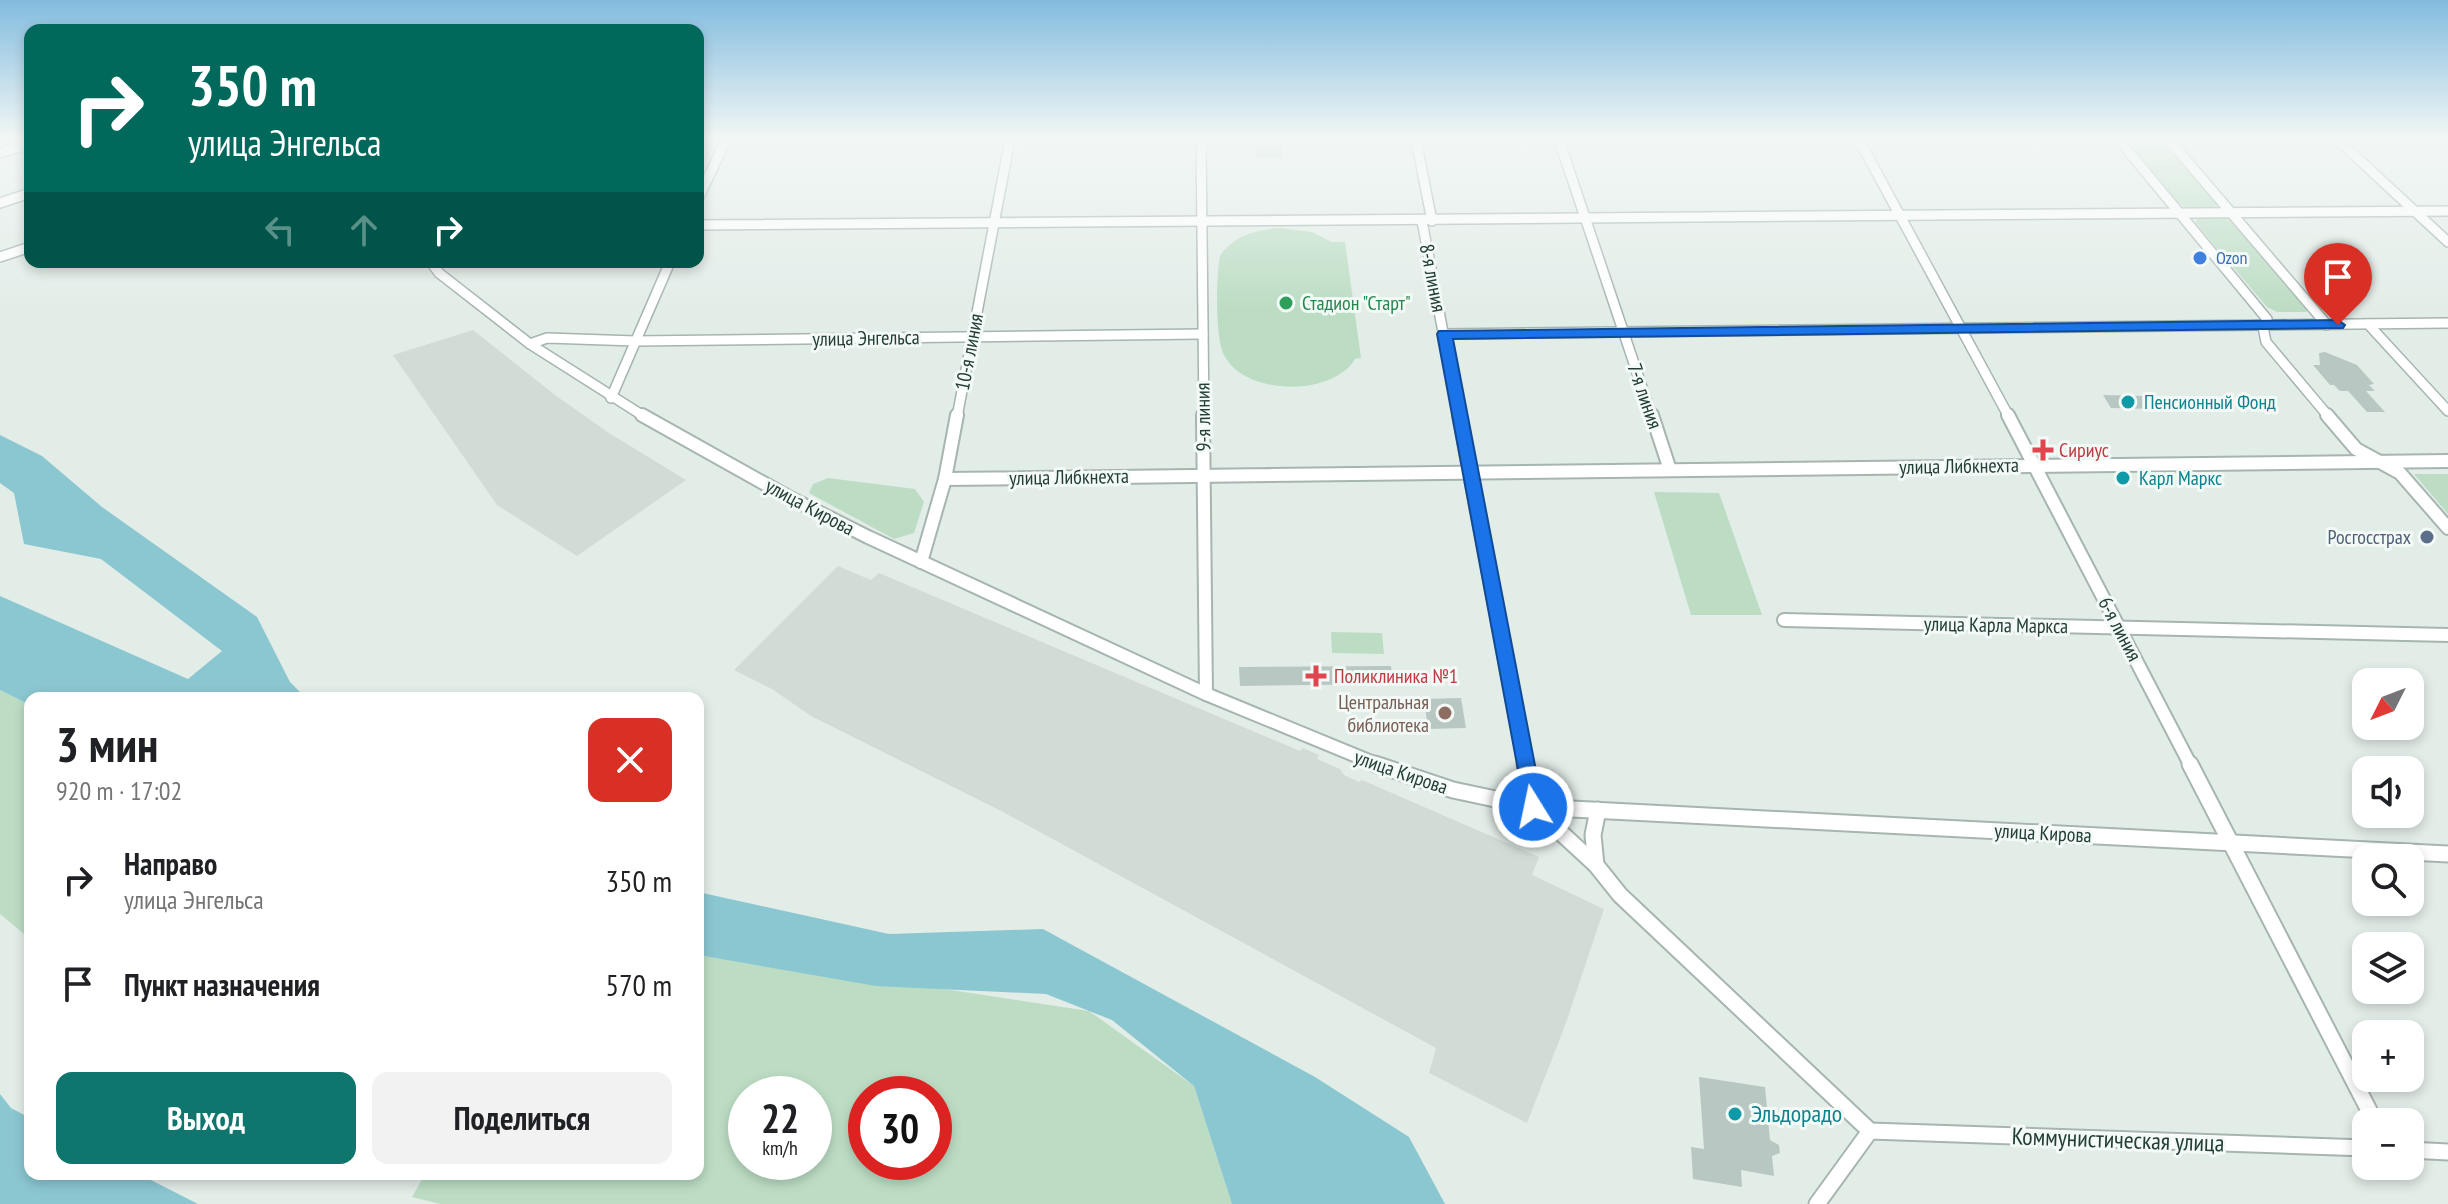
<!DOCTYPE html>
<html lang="ru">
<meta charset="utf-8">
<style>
body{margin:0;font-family:"PT Sans Narrow",sans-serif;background:#f2f2f2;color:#202124;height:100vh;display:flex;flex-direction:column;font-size:30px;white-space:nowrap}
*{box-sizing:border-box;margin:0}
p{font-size:26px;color:#757577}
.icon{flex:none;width:44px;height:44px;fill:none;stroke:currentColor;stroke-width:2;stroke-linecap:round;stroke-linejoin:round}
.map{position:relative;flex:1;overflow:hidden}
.drawer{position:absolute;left:24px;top:692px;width:680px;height:488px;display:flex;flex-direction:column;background:#fff;border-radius:16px;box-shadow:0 4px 12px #0003}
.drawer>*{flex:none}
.top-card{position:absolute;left:24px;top:24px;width:680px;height:244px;border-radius:16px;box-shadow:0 4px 12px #0003;background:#00695c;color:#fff;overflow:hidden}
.needle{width:52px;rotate:228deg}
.buttons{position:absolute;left:2352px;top:668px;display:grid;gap:16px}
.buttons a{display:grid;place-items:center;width:72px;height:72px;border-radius:16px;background:#fff;box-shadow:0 4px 12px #0003;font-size:40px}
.speed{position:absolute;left:728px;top:1076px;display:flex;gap:16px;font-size:40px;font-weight:700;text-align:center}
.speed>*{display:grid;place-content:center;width:104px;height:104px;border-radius:50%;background:#fff;box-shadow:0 4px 12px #0003;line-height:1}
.speed small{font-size:20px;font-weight:400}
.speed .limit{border:12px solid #d22;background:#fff;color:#111}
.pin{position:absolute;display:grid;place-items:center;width:68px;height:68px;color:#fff;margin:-82px -34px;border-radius:50% 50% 50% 0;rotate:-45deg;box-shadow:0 0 8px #0007}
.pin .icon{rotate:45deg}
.me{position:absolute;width:88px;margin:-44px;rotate:350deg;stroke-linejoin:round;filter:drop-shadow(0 0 6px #0008)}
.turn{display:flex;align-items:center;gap:28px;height:168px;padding:0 32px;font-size:36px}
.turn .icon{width:104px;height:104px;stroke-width:2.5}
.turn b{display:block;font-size:56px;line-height:68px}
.lanes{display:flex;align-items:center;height:76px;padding:0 32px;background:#0003;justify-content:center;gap:40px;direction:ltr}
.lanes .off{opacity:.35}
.round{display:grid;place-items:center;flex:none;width:84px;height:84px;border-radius:16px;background:#f2f2f2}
.head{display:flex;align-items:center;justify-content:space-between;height:136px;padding:0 32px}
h1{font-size:48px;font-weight:600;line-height:60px}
.primary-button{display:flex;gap:16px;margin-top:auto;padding:16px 32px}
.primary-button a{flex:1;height:92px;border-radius:16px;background:#0f766e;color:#fff;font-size:32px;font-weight:600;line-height:92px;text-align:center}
.primary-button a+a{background:#f2f2f2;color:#202124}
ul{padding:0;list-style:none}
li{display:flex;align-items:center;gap:24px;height:104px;padding:0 32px}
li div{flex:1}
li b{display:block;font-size:30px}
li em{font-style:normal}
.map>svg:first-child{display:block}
</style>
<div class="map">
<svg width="2448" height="1204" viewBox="0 0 2448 1204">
<rect width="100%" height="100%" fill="#e3ede8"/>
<g fill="#d1dcd7">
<path d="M473,330L555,395L609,433L686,480L577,556L497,505L393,355Z"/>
<path d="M838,566L871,580L879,573L1300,751L1303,748L1319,755L1317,759L1340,769L1344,775L1359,782L1362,780L1539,857L1532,875L1604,909L1566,1023L1527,1123L1429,1073L1436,1048L1003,812L811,716L772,689L734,670Z"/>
</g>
<g fill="#bcddc4" fill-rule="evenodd">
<path d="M2123,140H2162L2218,203L2216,207H2186L2177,203Z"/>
<path d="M2198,218H2224L2233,222L2309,308L2306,312H2277L2267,307L2195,222Z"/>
<path d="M1280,228L1312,232L1332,242H1345L1361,358L1355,359C1333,397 1244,396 1224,355C1215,338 1216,275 1220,256C1234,235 1256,230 1280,228Z"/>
<path d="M2414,474H2448V514Z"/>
<path d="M828,478L915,489L924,502L914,533L894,539L809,493L813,484Z"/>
<path d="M1654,492L1719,493L1762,615H1691Z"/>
<path d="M1331,632L1382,633L1384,654L1332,653Z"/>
<path d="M0,690L30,705V939L0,914Z"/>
<path d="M698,955L832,978L951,990L1089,1011L1194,1086L1232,1204H440L412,1197L425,1174H698ZM746,1094H814V1162H746ZM866,1094H934V1162H866Z"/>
</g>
<g fill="#8bc7d1">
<path d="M0,435L42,456L102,507L257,617L290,682L306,698H30V705L0,690V596L188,679L222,651L101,559L24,544L14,493L0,483Z"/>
<path d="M698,892L889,934L1043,929L1315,1077L1409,1137L1445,1204H1232L1194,1086L1112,1020L1046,994L876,986L698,955Z"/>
<path d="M0,1094L11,1108L30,1118V1174H139L198,1204H0Z"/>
</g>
<g fill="#b8c7c1">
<path d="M1256,144L1282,145V158L1256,157Z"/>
<path d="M2325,352L2357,365L2374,384L2369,385L2375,391H2366L2385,412H2367L2348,391H2340L2334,385H2330L2313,365H2320L2319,353Z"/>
<path d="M2103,395L2144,396L2153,409L2111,408Z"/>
<path d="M1391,666L1393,684L1240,686L1239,667Z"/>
<path d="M1461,698L1466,728L1428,729L1424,699Z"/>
<path d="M1699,1077L1765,1087L1770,1140L1779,1145L1780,1153L1772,1156L1774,1176L1741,1170L1742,1187L1693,1179L1691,1147L1704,1149Z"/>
</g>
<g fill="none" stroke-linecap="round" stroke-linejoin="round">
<g stroke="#a6b5af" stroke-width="12">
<g id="minor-far2">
<path d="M1201,140L1204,417"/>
<path d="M1416,140L1432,221"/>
<path d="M1559,140L1652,417"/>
<path d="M1859,140L2009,417"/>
<path d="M2119,140L2267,319L2263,327L2266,342L2329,417"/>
<path d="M2169,140L2327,325"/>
<path d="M2338,140L2448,242"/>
<path d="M0,153L30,144"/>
<path d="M698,199L726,140"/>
<path d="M0,203L30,193"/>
<path d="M1422,221L1459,417"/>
<path d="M698,225L2448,211"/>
<path d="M0,257L30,247"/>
<path d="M431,262L439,273L530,344L645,417"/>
<path d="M2368,324L2448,411"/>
<path d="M1444,334L2448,323"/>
<path d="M530,344L547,338L635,341L1203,334"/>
<path d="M611,398L670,262"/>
<path d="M957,417L1010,140"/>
</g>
</g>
<g stroke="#a6b5af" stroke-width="16">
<g id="minor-far1">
<path d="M642,415L792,499L868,537L1206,694L1381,766"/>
<path d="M1203,415L1206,694"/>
<path d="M1459,415L1525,766"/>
<path d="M1652,415L1670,470"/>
<path d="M2008,415L2191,766"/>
<path d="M2327,415L2356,449L2400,473L2448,528"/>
<path d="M945,479L2448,461"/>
<path d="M921,562L945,479L957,415"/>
<path d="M1784,620L2448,635"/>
</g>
</g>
<g stroke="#a6b5af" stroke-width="19">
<g id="minor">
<path d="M1375,764L1453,790L1533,807L2448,854"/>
<path d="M1525,764L1533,807"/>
<path d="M2190,764L2375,1122"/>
<path d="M1533,807L1596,865L1620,895L1870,1131L1817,1204"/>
<path d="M1596,865L1593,835L1598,810"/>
<path d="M1870,1131L2366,1148"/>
<path d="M2410,1150L2448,1152"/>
</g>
</g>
<use href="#minor-far2" stroke="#fff" stroke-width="9"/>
<use href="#minor-far1" stroke="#fff" stroke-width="12"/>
<use href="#minor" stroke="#fff" stroke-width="15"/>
</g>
<linearGradient id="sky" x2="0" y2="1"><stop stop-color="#83bcdf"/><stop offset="0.45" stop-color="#f2f7f5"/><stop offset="1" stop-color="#f2f7f5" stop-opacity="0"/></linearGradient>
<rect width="2448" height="308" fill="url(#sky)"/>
<path fill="#1a73e8" stroke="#114b97" stroke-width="2" d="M2338,320L2345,325L2343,328L1453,339L1543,807L1540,813L1533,816L1526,813L1437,334L1439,331Z"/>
<circle fill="#3f7fe0" stroke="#f3f9f6" stroke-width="3" cx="2200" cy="258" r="8"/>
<circle fill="#2e9e5b" stroke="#f3f9f6" stroke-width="3" cx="1286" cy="303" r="8"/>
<g fill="#0f9aa8" stroke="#f3f9f6" stroke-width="3">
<circle cx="2128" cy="402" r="8"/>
<circle cx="2123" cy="478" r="8"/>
<circle cx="1735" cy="1114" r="8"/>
</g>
<g fill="#e0444e" stroke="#f3f9f6" stroke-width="3">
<path d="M2039 438h8v8h8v8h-8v8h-8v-8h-8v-8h8z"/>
<path d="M1312 664h8v8h8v8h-8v8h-8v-8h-8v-8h8z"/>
</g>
<circle fill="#5c6f8a" stroke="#f3f9f6" stroke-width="3" cx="2427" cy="537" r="8"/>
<circle fill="#8d6e63" stroke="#f3f9f6" stroke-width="3" cx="1445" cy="713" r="8"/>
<g text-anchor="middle" stroke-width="6" stroke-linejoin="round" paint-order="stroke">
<g font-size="18" fill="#366cbe" stroke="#f3f9f6" text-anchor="start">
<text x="2216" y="264">Ozon</text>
</g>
<g font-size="20" fill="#233e36" stroke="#f3f9f6">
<text transform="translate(1433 278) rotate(79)" y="7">8-я линия</text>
<text transform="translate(866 338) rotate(-1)" y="7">улица Энгельса</text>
<text transform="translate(969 352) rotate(-79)" y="7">10-я линия</text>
<text transform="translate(1645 396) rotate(71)" y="7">7-я линия</text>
<text transform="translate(1203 417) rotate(-91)" y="7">9-я линия</text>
<text transform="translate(1959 466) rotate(-1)" y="7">улица Либкнехта</text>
<text transform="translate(1069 477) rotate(-1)" y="7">улица Либкнехта</text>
<text transform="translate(810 507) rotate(28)" y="7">улица Кирова</text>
<text transform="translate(1996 625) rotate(1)" y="7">улица Карла Маркса</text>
<text transform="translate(2120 629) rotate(62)" y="7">6-я линия</text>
<text transform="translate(1401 772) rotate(19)" y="7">улица Кирова</text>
<text transform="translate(2043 833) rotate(3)" y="7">улица Кирова</text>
</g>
<g font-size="20" fill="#27864d" stroke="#f3f9f6" text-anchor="start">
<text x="1302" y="310">Стадион "Старт"</text>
</g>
<g font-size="20" fill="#0d838f" stroke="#f3f9f6" text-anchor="start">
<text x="2144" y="409">Пенсионный Фонд</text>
<text x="2139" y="485">Карл Маркс</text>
</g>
<g font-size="20" fill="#be3a42" stroke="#f3f9f6" text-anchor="start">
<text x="2059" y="457">Сириус</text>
<text x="1334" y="683">Поликлиника №1</text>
</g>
<g font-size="20" fill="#4e5e75" stroke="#f3f9f6" text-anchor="end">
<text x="2411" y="544">Росгосстрах</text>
</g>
<g font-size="20" fill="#785e54" stroke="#f3f9f6" text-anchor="end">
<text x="1429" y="709">Центральная<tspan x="1429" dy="23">библиотека</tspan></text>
</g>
<g font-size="24" fill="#0d838f" stroke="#f3f9f6" text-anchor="start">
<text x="1751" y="1122">Эльдорадо</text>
</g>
<g font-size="24" fill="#233e36" stroke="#f3f9f6">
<text transform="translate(2118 1140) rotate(2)" y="8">Коммунистическая улица</text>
</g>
</g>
</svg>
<div class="buttons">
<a><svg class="needle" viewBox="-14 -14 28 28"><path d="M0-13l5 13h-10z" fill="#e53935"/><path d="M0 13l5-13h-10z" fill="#757577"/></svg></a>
<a><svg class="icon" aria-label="sound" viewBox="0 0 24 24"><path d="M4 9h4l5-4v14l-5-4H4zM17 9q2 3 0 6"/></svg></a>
<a><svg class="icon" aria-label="search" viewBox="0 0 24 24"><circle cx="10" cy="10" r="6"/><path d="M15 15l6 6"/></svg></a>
<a><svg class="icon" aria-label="layers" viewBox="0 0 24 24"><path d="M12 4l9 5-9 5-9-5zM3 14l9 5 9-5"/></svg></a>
<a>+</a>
<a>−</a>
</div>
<div class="speed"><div>22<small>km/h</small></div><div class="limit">30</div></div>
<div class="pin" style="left:2338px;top:325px;background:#d93025"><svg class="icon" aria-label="arrive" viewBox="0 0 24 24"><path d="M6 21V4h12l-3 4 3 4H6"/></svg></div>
<svg class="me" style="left:1533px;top:807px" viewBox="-20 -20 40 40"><circle r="17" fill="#1a73e8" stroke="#fff" stroke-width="3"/><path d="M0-11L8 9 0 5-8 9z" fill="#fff"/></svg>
<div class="top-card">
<div class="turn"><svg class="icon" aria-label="right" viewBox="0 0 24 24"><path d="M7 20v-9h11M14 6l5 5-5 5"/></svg><div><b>350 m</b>улица Энгельса</div></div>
<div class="lanes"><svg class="icon off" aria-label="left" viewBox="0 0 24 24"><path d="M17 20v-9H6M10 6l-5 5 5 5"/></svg><svg class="icon off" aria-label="ahead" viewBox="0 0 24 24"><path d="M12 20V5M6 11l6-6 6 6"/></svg><svg class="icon" aria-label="right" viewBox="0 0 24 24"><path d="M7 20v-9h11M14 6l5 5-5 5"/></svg></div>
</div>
<section class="drawer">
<div class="head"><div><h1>3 мин</h1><p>920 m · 17:02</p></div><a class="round" style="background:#d93025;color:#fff"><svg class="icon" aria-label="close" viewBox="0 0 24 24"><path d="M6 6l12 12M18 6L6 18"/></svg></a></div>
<ul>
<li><svg class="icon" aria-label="right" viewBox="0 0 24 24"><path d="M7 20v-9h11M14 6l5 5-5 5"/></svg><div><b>Направо</b><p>улица Энгельса</p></div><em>350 m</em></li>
<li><svg class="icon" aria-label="arrive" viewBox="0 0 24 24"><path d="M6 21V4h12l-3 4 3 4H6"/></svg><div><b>Пункт назначения</b></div><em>570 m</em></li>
</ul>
<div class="primary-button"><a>Выход</a><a>Поделиться</a></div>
</section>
</div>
